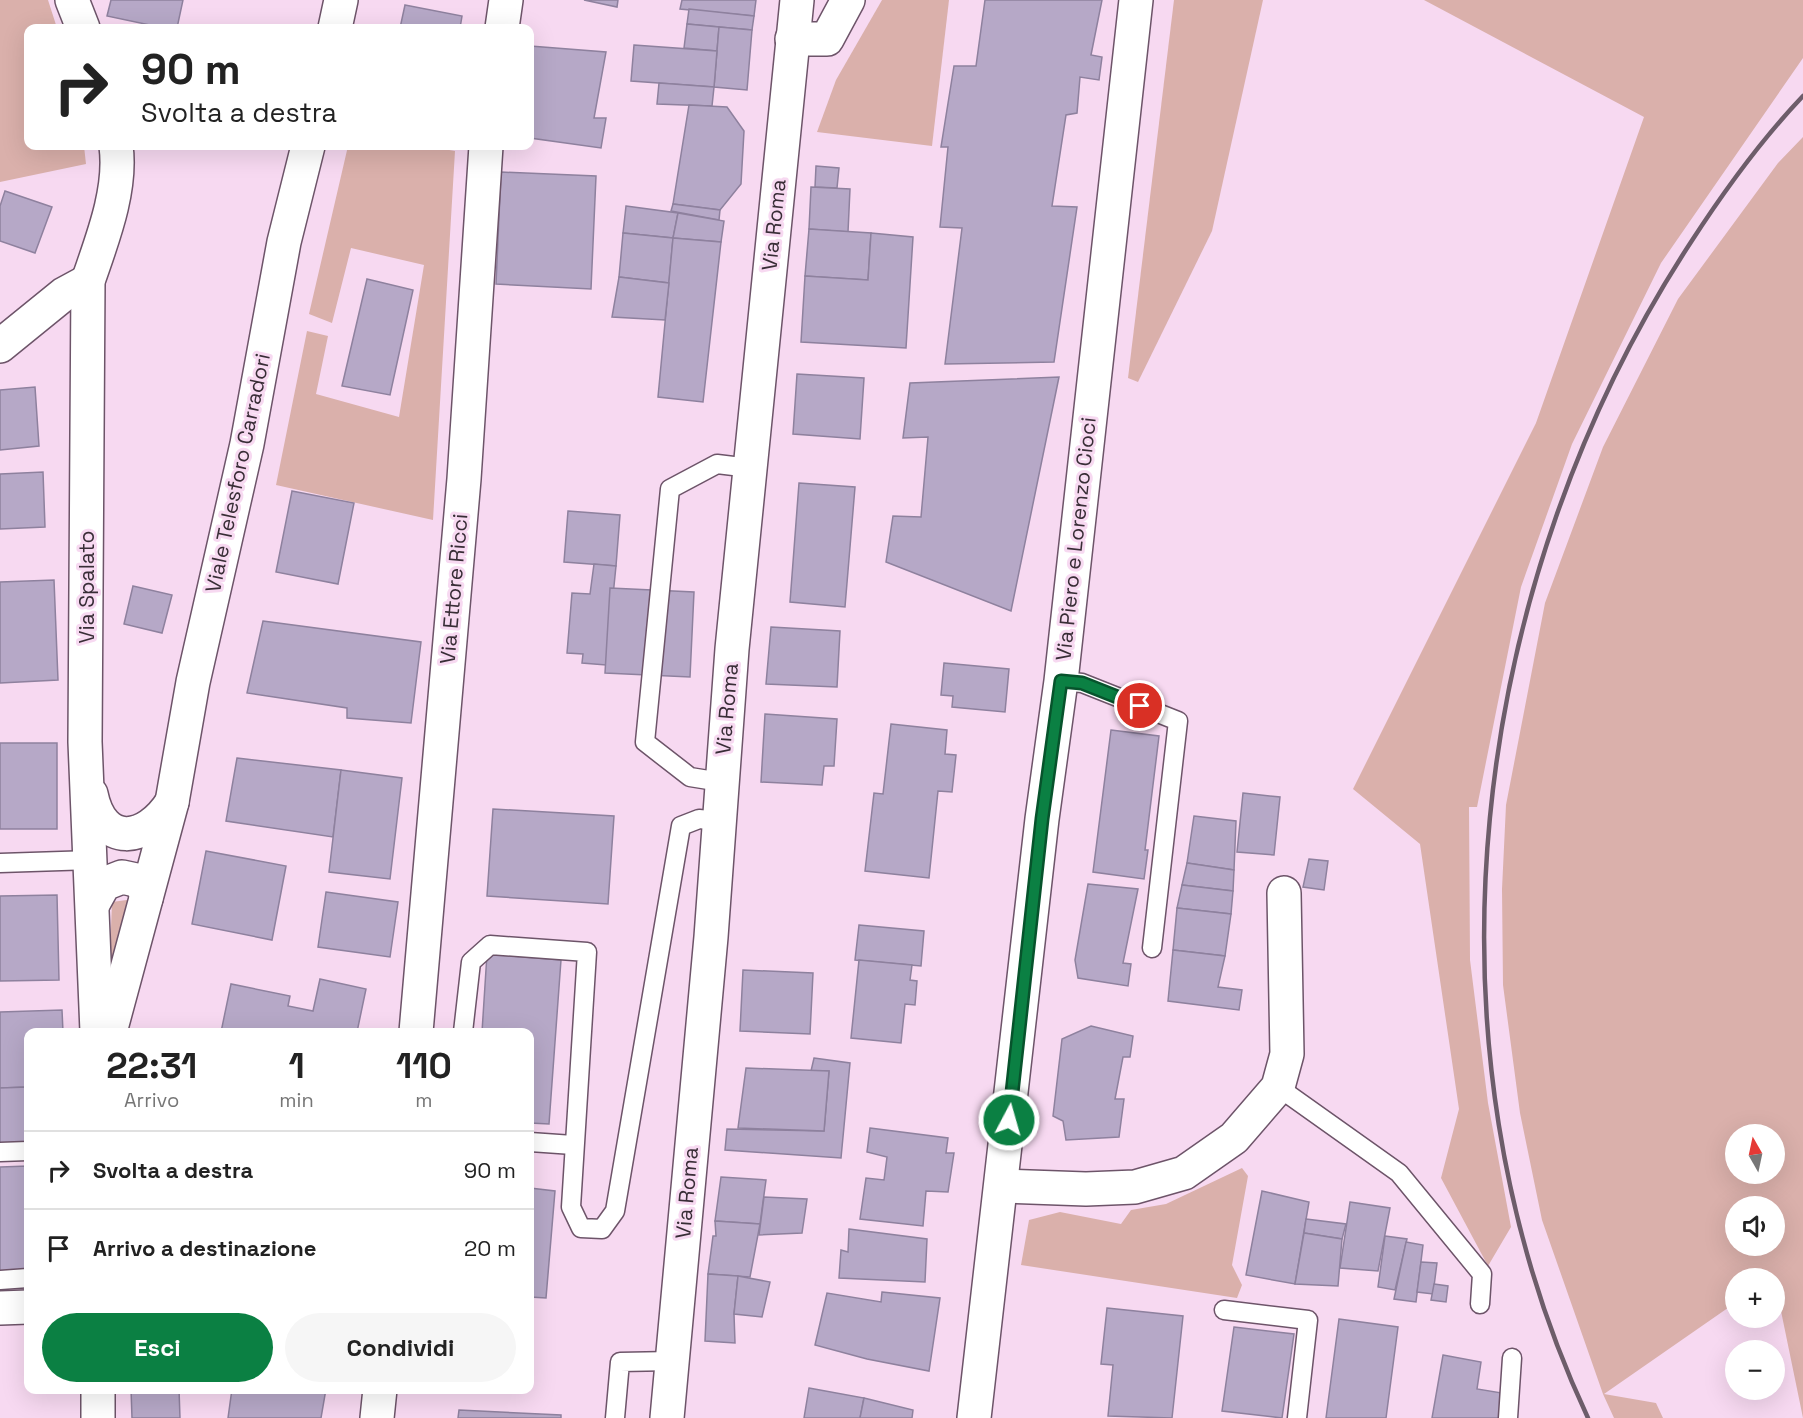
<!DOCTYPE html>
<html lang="it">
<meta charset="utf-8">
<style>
body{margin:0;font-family:"Space Grotesk",sans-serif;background:#f6f6f6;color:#222;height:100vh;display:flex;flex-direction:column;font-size:22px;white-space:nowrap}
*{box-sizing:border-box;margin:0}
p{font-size:20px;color:#767676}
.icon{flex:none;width:33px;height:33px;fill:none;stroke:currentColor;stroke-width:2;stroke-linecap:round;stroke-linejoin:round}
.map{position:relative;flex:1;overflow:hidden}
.sheet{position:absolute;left:24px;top:1028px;width:510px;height:366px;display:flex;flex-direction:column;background:#fff;border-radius:12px;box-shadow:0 6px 24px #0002}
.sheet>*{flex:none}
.guide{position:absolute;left:24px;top:24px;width:510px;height:126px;border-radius:12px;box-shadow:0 6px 24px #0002;background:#fff;color:#222;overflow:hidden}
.needle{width:39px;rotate:351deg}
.buttons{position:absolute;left:1725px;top:1124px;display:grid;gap:12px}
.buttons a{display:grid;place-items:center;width:60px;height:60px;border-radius:50%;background:#fff;box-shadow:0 6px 24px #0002;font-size:30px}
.pin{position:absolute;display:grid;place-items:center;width:51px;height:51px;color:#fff;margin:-26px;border:3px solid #fff;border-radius:50%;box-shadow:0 2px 6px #0007}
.me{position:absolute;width:66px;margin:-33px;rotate:6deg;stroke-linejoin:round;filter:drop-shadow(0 0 4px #0008)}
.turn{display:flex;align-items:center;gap:21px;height:126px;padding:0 18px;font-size:27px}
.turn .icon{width:78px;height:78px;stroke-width:2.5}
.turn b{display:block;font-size:42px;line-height:51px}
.eta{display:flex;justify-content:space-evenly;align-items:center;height:102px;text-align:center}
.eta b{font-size:36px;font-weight:700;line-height:42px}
.action{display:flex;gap:12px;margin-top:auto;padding:12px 18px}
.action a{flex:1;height:69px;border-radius:36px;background:#0b8043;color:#fff;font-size:24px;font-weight:700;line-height:69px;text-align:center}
.action a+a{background:#f6f6f6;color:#222}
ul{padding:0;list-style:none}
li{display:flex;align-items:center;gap:18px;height:78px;padding:0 18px;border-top:2px solid #e0e0e0}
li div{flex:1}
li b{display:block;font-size:22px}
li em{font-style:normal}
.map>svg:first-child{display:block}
</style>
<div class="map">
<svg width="1803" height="1418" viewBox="0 0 1803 1418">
<rect width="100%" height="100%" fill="#f7d9f1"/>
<g fill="#dab0ab" fill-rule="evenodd">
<path d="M0,0H48L57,28H28V146H84L86,164L0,182Z"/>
<path d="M882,0H949L932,146L817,132L836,80Z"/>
<path d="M1174,0H1263L1212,231L1138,382L1128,378Z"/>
<path d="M1424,0H1803V58L1661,263L1572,444L1521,587L1477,807H1469L1470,960L1488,1103L1511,1227L1488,1266L1441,1178L1459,1109L1420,844L1353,789L1536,423L1644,117Z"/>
<path d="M1803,137V1418L1774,1277L1736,1278L1735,1303L1604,1394L1656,1403L1663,1418H1614L1603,1394L1542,1220L1520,1113L1503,985L1502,889L1506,805L1545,603L1603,447L1678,299L1778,163ZM1736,1134H1774V1173H1736ZM1736,1206H1774V1245H1736Z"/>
<path d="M348,146H426L455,151L433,520L276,485L307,331L328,336L316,394L399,417L424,265L351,248L332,323L309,314Z"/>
<path d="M134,899L109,981L112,902Z"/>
<path d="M1242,1168L1248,1176L1232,1265L1242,1285L1237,1298L1021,1265L1029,1220L1060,1212L1121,1224L1131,1210L1166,1204Z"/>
</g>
<g fill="#b6a8c7" stroke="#8e819e" stroke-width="1.5">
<path d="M111,0H183L177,28H164L107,16Z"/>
<path d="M584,0H618L617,7Z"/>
<path d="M682,0H756L754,16L680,9Z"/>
<path d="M985,0H1102L1091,55L1102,57L1099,80L1080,77L1077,113L1066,115L1052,206L1077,207L1054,362L945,364L962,228L940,227L948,147H941L954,66H976Z"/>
<path d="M405,5L462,16L460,28H400Z"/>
<path d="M689,9L754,16L752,30L687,24Z"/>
<path d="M687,24L719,27L717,51L684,48Z"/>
<path d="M719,27L752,30L747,90L714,87Z"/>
<path d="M634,45L717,51L714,87L631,81Z"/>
<path d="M530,46L606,52L594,118H606L601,148L530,138Z"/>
<path d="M659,83L714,87L712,106L657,104Z"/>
<path d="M689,105L727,107L744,131L741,184L720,210L673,204Z"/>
<path d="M816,166L839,168L837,188L815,187Z"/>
<path d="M501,172L596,176L591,289L496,284Z"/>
<path d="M811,187L850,189L848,232L809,229Z"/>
<path d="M5,191L52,207L35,253L0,241V206Z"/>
<path d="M673,204L720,210L719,220L671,211Z"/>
<path d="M626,206L678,213L673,238L623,233Z"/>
<path d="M678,213L724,221L721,242L673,238Z"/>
<path d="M809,229L871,233L868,280L805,276Z"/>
<path d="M623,233L673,238L669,283L619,277Z"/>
<path d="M871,233L913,237L906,348L801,342L805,276L868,280Z"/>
<path d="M673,238L721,242L703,402L658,397Z"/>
<path d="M619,277L669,283L665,320L612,317Z"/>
<path d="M367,279L413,290L390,395L342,386Z"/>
<path d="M797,374L864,378L860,439L793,434Z"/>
<path d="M1059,377L1011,611L886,562L893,516L921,517L928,437L903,438L910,383Z"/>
<path d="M35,387L39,446L0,450V390Z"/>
<path d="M43,472L45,527L0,529V474Z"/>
<path d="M799,483L855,487L845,607L790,602Z"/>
<path d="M292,491L354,503L338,584L276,572Z"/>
<path d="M568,511L620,515L616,566L564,562Z"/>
<path d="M594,564L616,566L606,665L582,663L583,654L567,653L572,593L590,594Z"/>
<path d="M54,580L58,680L0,683V582Z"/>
<path d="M133,586L172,595L162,633L124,624Z"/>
<path d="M610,588L694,592L690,677L605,673Z"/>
<path d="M263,621L421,642L411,723L347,718V708L247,693Z"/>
<path d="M771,627L840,631L837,687L766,684Z"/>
<path d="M944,663L1009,669L1005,712L952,707L953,696L941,695Z"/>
<path d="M765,714L837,719L834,766H824L822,785L761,782Z"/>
<path d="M891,724L947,730L945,754L956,755L952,792L938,791L929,878L865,871L874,793L883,794Z"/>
<path d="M1111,730L1159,736L1145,850H1148L1144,879L1093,872Z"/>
<rect x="0" y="743" width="57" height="86"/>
<path d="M237,758L341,770L333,837L226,821Z"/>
<path d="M341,770L402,778L390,879L329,872Z"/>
<path d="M1243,793L1280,797L1274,855L1237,852Z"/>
<path d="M493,809L614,816L608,904L487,896Z"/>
<path d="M1194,816L1236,821L1234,870L1187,863Z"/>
<path d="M206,851L286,866L272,940L192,924Z"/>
<path d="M1309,859L1328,861L1324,890L1303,887Z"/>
<path d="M1187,863L1234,870L1233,891L1182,885Z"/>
<path d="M1088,884L1138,889L1123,963L1131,964L1128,986L1078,978L1075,960Z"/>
<path d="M1182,885L1233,891L1231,914L1177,908Z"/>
<path d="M326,892L398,902L390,957L318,947Z"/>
<path d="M57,895L59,980L0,981V896Z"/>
<path d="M1177,908L1231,914L1225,956L1173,950Z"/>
<path d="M859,925L924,931L921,966L855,960Z"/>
<path d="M1173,950L1225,956L1218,987L1242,990L1239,1010L1168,1001Z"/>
<path d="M487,954L561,960L549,1124L530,1123V1032H482Z"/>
<path d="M859,960L912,965L910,980L917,981L915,1005L905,1004L901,1043L851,1038Z"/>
<path d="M743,970L813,973L810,1034L740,1031Z"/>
<path d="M320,979L366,989L357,1032H221L231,984L290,996L288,1006L313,1011Z"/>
<path d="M62,1010L63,1032H28V1087L0,1088V1012Z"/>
<path d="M1091,1026L1133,1036L1130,1057H1123L1115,1099H1124L1119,1137L1066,1140L1063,1121L1053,1116L1062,1039Z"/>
<path d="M814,1058L850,1063L841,1158L725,1150L727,1129L824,1131L829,1071H811Z"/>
<path d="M746,1068L829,1071L824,1131L738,1128Z"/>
<path d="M28,1087V1145L0,1146V1088Z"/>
<path d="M870,1128L948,1138L946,1153H954L948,1192L926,1191L923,1226L860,1219L866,1178L884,1180L887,1157L867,1152Z"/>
<path d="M28,1166V1272L0,1273V1167Z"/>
<path d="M721,1177L766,1180L760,1224L715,1221Z"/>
<path d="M530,1188L555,1191L546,1298L530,1297Z"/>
<path d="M1262,1191L1309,1202L1295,1284L1246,1275Z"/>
<path d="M764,1197L807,1199L802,1233L759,1235Z"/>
<path d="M1350,1202L1390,1208L1378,1271L1340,1268Z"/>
<path d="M1306,1219L1346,1224L1342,1239L1304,1233Z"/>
<path d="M715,1221L760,1224L750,1277L708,1274L713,1236H716Z"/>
<path d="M849,1229L927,1239L925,1282L839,1278L841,1250L848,1252Z"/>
<path d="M1304,1233L1342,1239L1338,1286L1295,1284Z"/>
<path d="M1385,1236L1407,1239L1395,1290L1378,1287Z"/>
<path d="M1406,1242L1423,1245L1416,1302L1394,1299Z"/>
<path d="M1421,1262L1437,1263L1433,1294L1417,1292Z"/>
<path d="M708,1274L738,1276L734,1314L735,1343L705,1341Z"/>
<path d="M738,1276L770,1282L762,1317L734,1314Z"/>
<path d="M1434,1284L1448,1286L1446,1302L1431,1300Z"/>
<path d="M882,1292L940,1298L929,1371L867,1359L815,1345L827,1293L881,1302Z"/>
<path d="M1107,1308L1183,1316L1172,1418L1108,1416L1113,1365L1101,1364Z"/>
<path d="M1339,1319L1398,1327L1386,1418H1326Z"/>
<path d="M1234,1327L1294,1334L1282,1418L1222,1411Z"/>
<path d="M1443,1355L1481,1362L1477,1389L1508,1394L1503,1418H1432Z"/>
<path d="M809,1388L864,1398L860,1418H804Z"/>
<path d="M131,1389H179L180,1418H132Z"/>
<path d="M232,1389H326L321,1418H228Z"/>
<path d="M864,1398L913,1410L912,1418H860Z"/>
<path d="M459,1410L561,1415V1418H458Z"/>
</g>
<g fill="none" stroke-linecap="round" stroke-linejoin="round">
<g stroke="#6d5469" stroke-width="21">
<g id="lane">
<path d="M1061,681L1082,683L1178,721L1152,948"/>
<path d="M721,782L690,777L645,742L670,489L717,464L750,468"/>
<path d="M0,863L92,860"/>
<path d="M463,1032L471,962L490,945L587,952L571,1207L581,1228L602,1229L615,1211L681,826L699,819L719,821"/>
<path d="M1278,1087L1399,1173L1482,1274L1480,1304"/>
<path d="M530,1142L573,1145"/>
<path d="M0,1152L28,1151"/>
<path d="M0,1280L28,1278"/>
<path d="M1224,1310L1308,1320L1297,1418"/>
<path d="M615,1418L620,1362L672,1361"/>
<path d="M1508,1418L1512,1358"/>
</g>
</g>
<g stroke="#6d5469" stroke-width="36">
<g id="street">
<path d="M502,28L506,0"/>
<path d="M792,39H827L848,0"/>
<path d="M0,346L64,294L88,281"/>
<path d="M416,1032L464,479L486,146"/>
<path d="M1002,1186L1086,1189L1135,1187L1184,1173L1234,1138L1278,1087L1287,1054L1284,893"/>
<path d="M0,1308L28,1307"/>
<path d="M377,1418L380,1389"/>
<path d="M974,1418L1042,819L1061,681L1136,0"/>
</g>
</g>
<g stroke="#6d5469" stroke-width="36">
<g id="secondary">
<path d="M72,0L83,28"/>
<path d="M335,28L341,0"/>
<path d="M91,794C102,848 146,843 172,802"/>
<path d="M94,902L104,884L122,877L136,880L146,889V898"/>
<path d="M97,1032L85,742L88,281C102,240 122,190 116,146"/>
<path d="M110,1032L172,802L193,682L247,444L284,242L308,146"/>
<path d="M98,1389V1418"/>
<path d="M667,1418L711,937L732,649L797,0"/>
</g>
</g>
<use href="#lane" stroke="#fff" stroke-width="18"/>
<use href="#street" stroke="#fff" stroke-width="33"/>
<use href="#secondary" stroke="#fff" stroke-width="33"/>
<path stroke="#6d5d6a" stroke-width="4.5" d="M1588,1418C1413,1044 1467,584 1691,242C1724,191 1761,140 1803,96"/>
</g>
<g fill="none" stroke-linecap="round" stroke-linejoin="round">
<g stroke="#07532c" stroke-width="15">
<path id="route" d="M1009,1120L1042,819L1061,681L1082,683L1140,706"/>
</g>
<use href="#route" stroke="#0b8043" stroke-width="10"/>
</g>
<g text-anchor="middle" stroke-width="6" stroke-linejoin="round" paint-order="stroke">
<g font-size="21" fill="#382d36" stroke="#f7d9f1">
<text transform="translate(774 225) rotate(-84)" y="7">Via Roma</text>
<text transform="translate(238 473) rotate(-78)" y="7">Viale Telesforo Carradori</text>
<text transform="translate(1076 539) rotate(-84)" y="7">Via Piero e Lorenzo Cioci</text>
<text transform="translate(87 587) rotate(-90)" y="7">Via Spalato</text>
<text transform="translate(454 589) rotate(-85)" y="7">Via Ettore Ricci</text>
<text transform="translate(727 709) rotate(-85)" y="7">Via Roma</text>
<text transform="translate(687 1193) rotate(-85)" y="7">Via Roma</text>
</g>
</g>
</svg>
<div class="buttons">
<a><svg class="needle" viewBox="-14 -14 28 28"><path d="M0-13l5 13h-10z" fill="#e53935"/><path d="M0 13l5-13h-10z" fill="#767676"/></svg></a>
<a><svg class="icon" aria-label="sound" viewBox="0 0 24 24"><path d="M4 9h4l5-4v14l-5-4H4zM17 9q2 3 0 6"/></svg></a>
<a>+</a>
<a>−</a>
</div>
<div class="pin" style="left:1140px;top:706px;background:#d93025"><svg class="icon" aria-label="arrive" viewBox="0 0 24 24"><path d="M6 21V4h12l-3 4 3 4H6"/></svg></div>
<svg class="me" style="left:1009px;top:1120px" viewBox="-20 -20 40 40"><circle r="17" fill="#0b8043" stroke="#fff" stroke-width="3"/><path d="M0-11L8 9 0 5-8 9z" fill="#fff"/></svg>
<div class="guide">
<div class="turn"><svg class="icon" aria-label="right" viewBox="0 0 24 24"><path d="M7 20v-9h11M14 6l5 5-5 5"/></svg><div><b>90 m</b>Svolta a destra</div></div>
</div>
<section class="sheet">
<div class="eta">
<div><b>22:31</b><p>Arrivo</p></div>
<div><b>1</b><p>min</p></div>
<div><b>110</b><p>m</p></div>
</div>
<ul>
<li><svg class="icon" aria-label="right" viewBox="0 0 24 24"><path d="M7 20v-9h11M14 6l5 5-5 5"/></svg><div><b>Svolta a destra</b></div><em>90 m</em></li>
<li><svg class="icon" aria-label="arrive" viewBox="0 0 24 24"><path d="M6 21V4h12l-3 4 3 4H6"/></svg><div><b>Arrivo a destinazione</b></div><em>20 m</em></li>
</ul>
<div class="action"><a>Esci</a><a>Condividi</a></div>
</section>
</div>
